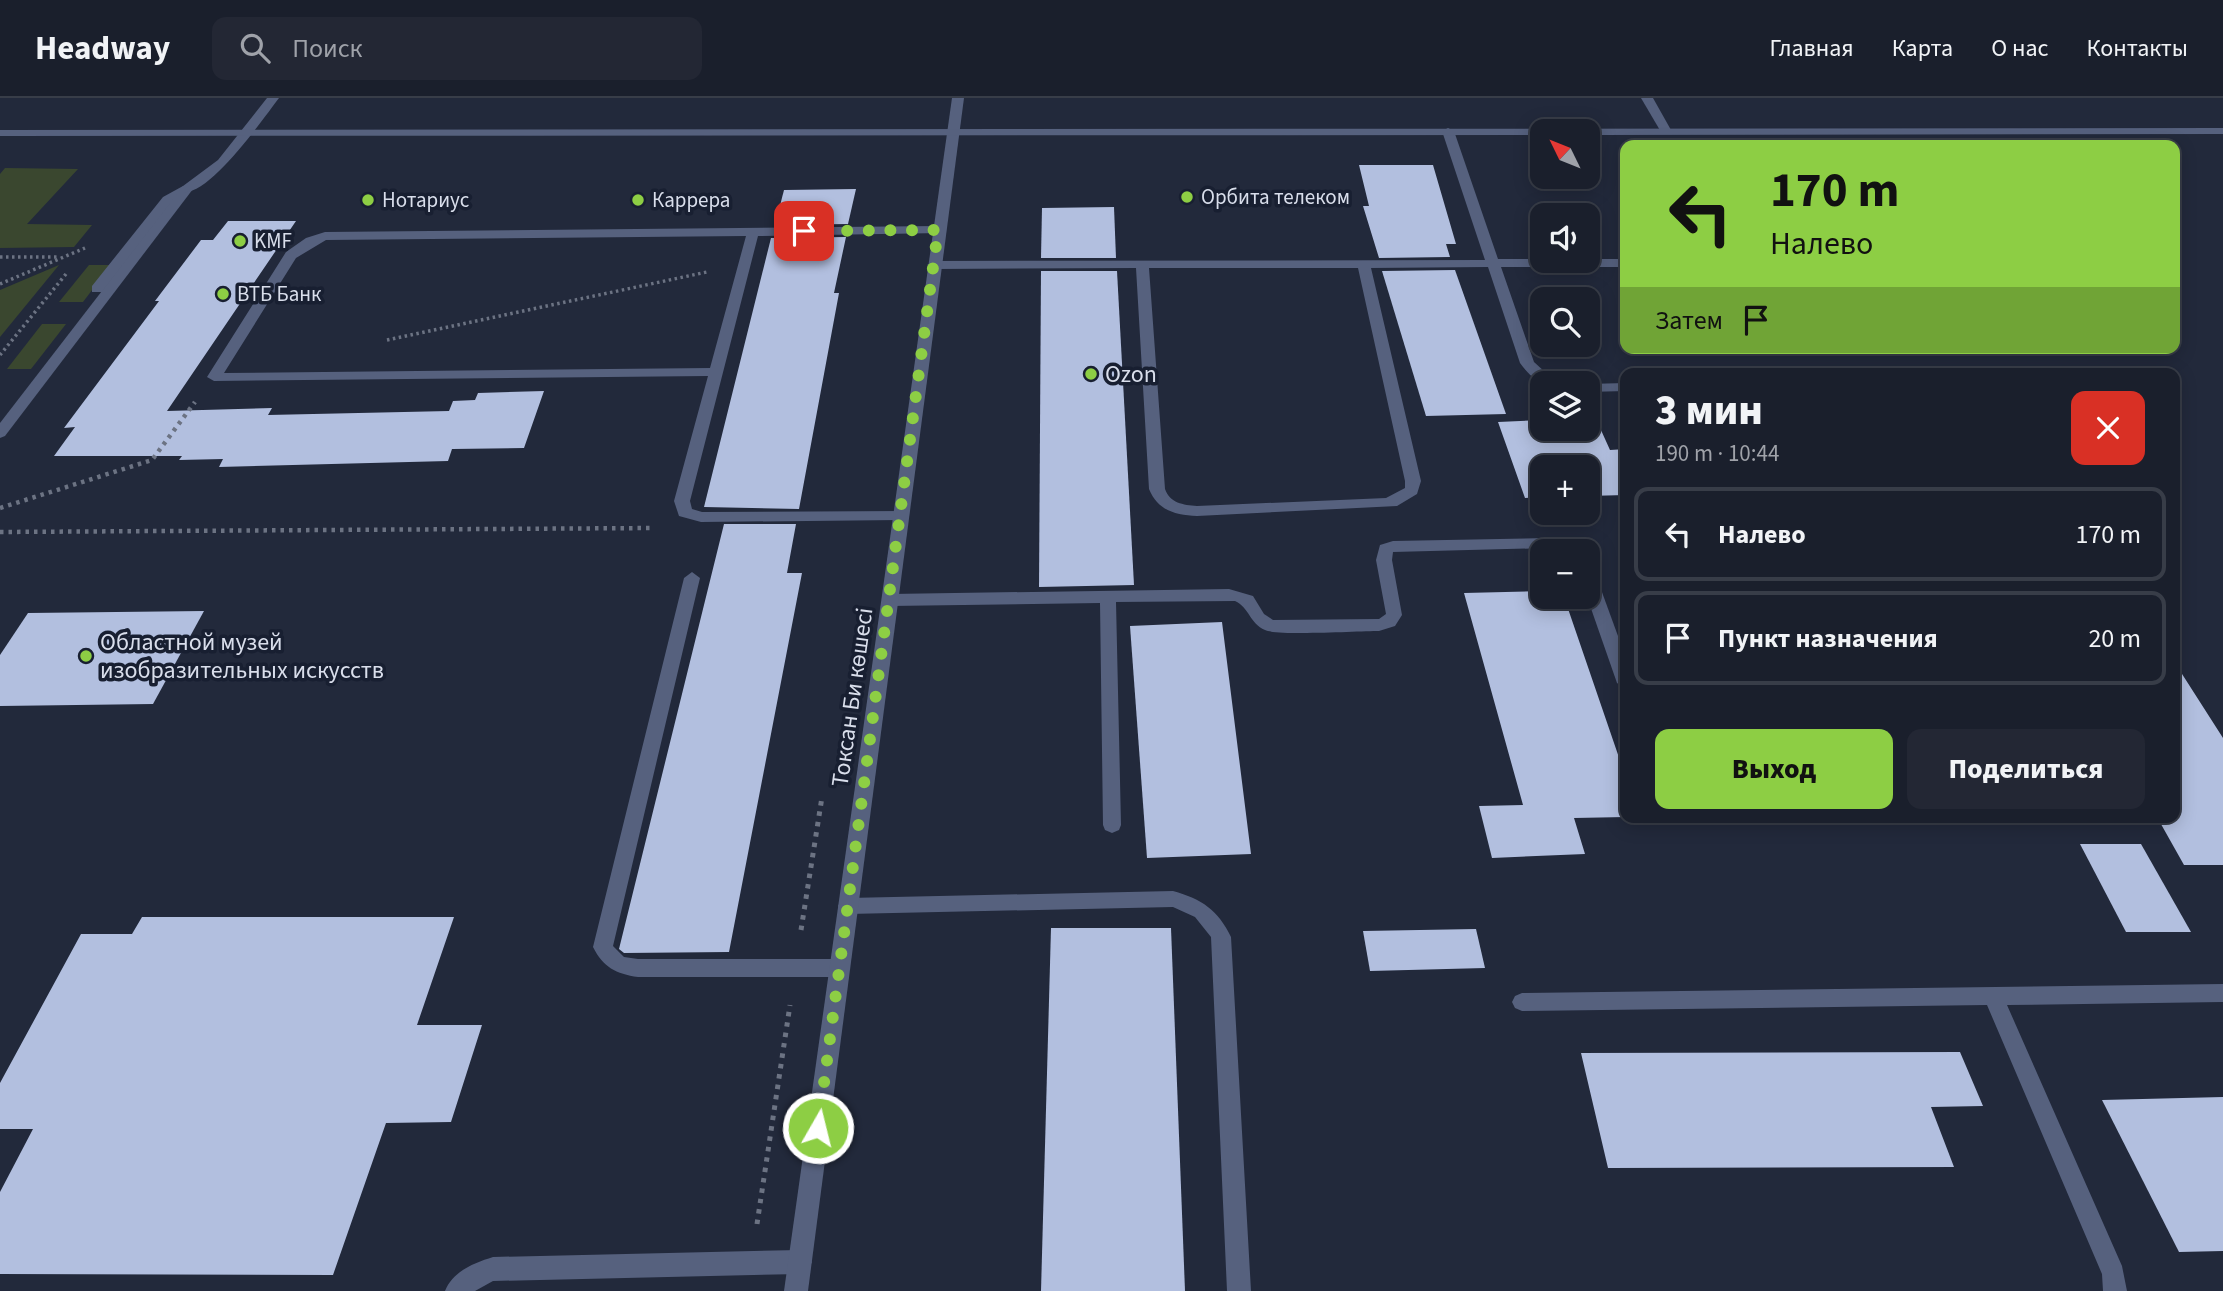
<!DOCTYPE html>
<html lang="ru">
<meta charset="utf-8">
<style>
body{margin:0;font-family:"Source Sans 3",sans-serif;background:#232734;color:#f1f3f6;height:100vh;display:flex;flex-direction:column;font-size:26px;white-space:nowrap}
*{box-sizing:border-box;margin:0}
p{font-size:23px;color:#9fa2a9}
.icon{flex:none;width:38px;height:38px;fill:none;stroke:currentColor;stroke-width:2;stroke-linecap:round;stroke-linejoin:round}
.map{position:relative;flex:1;overflow:hidden}
.details{position:absolute;left:1620px;top:270px;width:560px;height:455px;display:flex;flex-direction:column;background:#1a1f2c;border-radius:14px;box-shadow:0 4px 18px #0003,0 0 0 2px #383d48}
.details>*{flex:none}
.hud{position:absolute;left:1620px;top:42px;width:560px;height:214px;border-radius:14px;box-shadow:0 4px 18px #0003,0 0 0 2px #383d48;background:#8dce44;color:#111;overflow:hidden}
.needle{width:46px;rotate:313deg}
.controls{position:absolute;left:1530px;top:21px;display:grid;gap:14px}
.controls a{display:grid;place-items:center;width:70px;height:70px;border-radius:14px;background:#1a1f2c;box-shadow:0 4px 18px #0003,0 0 0 2px #383d48;font-size:35px}
.pin{position:absolute;display:grid;place-items:center;width:60px;height:60px;color:#fff;margin:-30px;border-radius:14px;box-shadow:0 4px 10px #0006}
.me{position:absolute;width:77px;margin:-38px;rotate:8deg;stroke-linejoin:round;filter:drop-shadow(0 0 5px #0008)}
.turn{display:flex;align-items:center;gap:24px;height:147px;padding:0 35px;font-size:32px}
.turn .icon{width:91px;height:91px;stroke-width:2.5}
.turn b{display:block;font-size:49px;line-height:60px}
.then{display:flex;align-items:center;height:66px;padding:0 35px;background:#0003;gap:14px;font-size:26px}
.round{display:grid;place-items:center;flex:none;width:74px;height:74px;border-radius:14px;background:#232734}
.head{display:flex;align-items:center;justify-content:space-between;height:119px;padding:0 35px}
h1{font-size:42px;font-weight:800;line-height:52px}
.primary-button{display:flex;gap:14px;margin-top:auto;padding:14px 35px}
.primary-button a{flex:1;height:80px;border-radius:14px;background:#8dce44;color:#111;font-size:28px;font-weight:800;line-height:80px;text-align:center}
.primary-button a+a{background:#232734;color:#f1f3f6}
ul{padding:0;list-style:none}
li{display:flex;align-items:center;gap:21px;height:94px;margin:0 14px 10px;padding:0 21px;border:4px solid #383d48;border-radius:14px}
li div{flex:1}
li b{display:block;font-size:26px}
li em{font-style:normal}
header{display:flex;align-items:center;gap:42px;box-sizing:border-box;height:98px;padding:0 35px;background:#1a1f2c;border-bottom:2px solid #383d48}
header strong{font-size:33px}
nav{display:flex;gap:38px;margin-inline-start:auto;font-size:24px}
.search{width:490px;height:63px;background:#232734;display:flex;align-items:center;gap:18px;box-sizing:border-box;padding:0 24px;border-radius:14px;color:#9fa2a9;font-size:26px}
.map>svg:first-child{display:block}
</style>
<header>
<strong>Headway</strong>
<div class="search"><svg class="icon" aria-label="search" viewBox="0 0 24 24"><circle cx="10" cy="10" r="6"/><path d="M15 15l6 6"/></svg>Поиск</div>
<nav><a>Главная</a><a>Карта</a><a>О нас</a><a>Контакты</a></nav>
</header>
<div class="map">
<svg width="2223" height="1193" viewBox="0 0 2223 1193">
<rect width="100%" height="100%" fill="#22293b"/>
<g fill="#3a472f">
<path d="M5,70L78,71L27,126L92,127L74,149L0,150V76Z"/>
<path d="M59,167L0,239V192Z"/>
<path d="M89,167H111L83,204H59Z"/>
<path d="M42,226H66L31,271H7Z"/>
</g>
<g fill="#b2bfdf">
<path d="M1359,67H1433L1456,146H1446L1450,159L1379,160L1363,108H1369Z"/>
<path d="M856,91L848,126L775,127L784,92Z"/>
<path d="M1114,109L1116,160H1041L1042,110Z"/>
<path d="M228,123H296L167,313L272,310L268,317L449,313L453,303L475,302L478,295L544,293L524,350L452,351L448,363L219,369L223,361L179,362L182,358H54L75,329L64,330L159,203H155L201,142H213Z"/>
<path d="M846,139L834,195H839L799,411L704,409L771,140Z"/>
<path d="M1455,172L1506,316L1426,318L1382,173Z"/>
<path d="M1041,173H1117L1134,487L1039,489Z"/>
<path d="M1587,321H1596L1610,352L1626,351V397L1587,398V369H1542V399L1525,400L1498,324L1542,322V331H1587Z"/>
<path d="M724,426H796L787,475H802L729,854L624,855L619,851Z"/>
<path d="M1542,493V499H1564L1626,680V719L1574,720L1585,756L1492,760L1479,708L1523,707L1464,495Z"/>
<path d="M204,513L153,606L0,608V557L28,515Z"/>
<path d="M1222,524L1251,756L1147,760L1130,528Z"/>
<path d="M2175,565L2223,640V767H2184L2157,719H2175Z"/>
<path d="M2080,746H2141L2191,834H2126Z"/>
<path d="M142,819H454L417,927H482L451,1024L386,1025L333,1177L0,1176V1094L33,1031H0V985L81,836H132Z"/>
<path d="M1051,830H1171L1185,1193H1041Z"/>
<path d="M1476,831L1485,870L1370,873L1363,833Z"/>
<path d="M1960,954L1983,1008L1931,1009L1954,1069L1608,1070L1581,955Z"/>
<path d="M2223,999V1153L2179,1154L2102,1002Z"/>
</g>
<g fill="none" stroke-linecap="round" stroke-linejoin="round">
<g stroke="#6c7383" stroke-width="3.5" stroke-dasharray="2.5 3.5" stroke-linecap="butt">
<path d="M0,159H59"/>
<path d="M0,186L85,150"/>
<path d="M387,242L707,174"/>
<path d="M0,257L66,176"/>
</g>
<g stroke="#6c7383" stroke-width="4.5" stroke-dasharray="3.5 5" stroke-linecap="butt">
<path d="M0,410L152,362L195,304"/>
<path d="M0,434L654,430"/>
</g>
<g stroke="#6c7383" stroke-width="5" stroke-dasharray="4.5 6" stroke-linecap="butt">
<path d="M801,832L822,699"/>
<path d="M757,1126L790,907"/>
</g>
<g fill="#56617e" fill-rule="evenodd">
<path d="M1448,30L1454,33L1498,161H1626V169H1501L1534,264L1557,285C1539,286 1531,280 1520,265L1488,169L1371,170L1421,383L1417,396L1397,408L1197,418C1176,417 1158,413 1149,391L1136,170L934,171L927,167L934,163L1485,162L1442,33ZM1149,170H1358L1405,383V390L1386,400L1197,408C1183,407 1170,405 1165,391Z"/>
<path d="M183,88L193,91L171,105L102,194H92V188L163,99Z"/>
<path d="M938,128L942,129V135L758,138L690,403L692,411L702,414L906,413L908,417L906,421L900,422L701,424L679,418L674,403L708,278L214,283L207,279L286,154L306,140L325,134ZM746,138L710,270L224,275L296,160L326,142Z"/>
<path d="M1626,285V293L1587,294V286Z"/>
<path d="M1549,440L1582,449L1584,453L1549,450L1393,454L1392,462L1402,517L1395,528L1379,533C1360,533 1277,538 1265,532C1250,526 1249,509 1235,503L1116,504L1121,727L1119,732L1112,735L1105,732L1103,727L1100,505L890,508L882,502L890,496L1229,491L1253,498L1264,516L1273,522L1379,521L1386,516L1376,462L1380,447L1393,443Z"/>
<path d="M1587,469L1595,475L1626,560V591L1617,585L1587,499Z"/>
<path d="M692,474L700,480L613,848L624,859L638,861H840L847,864L850,870L847,876L840,879H638C616,876 603,869 593,849L684,480Z"/>
<path d="M1173,793C1202,801 1218,812 1231,839L1251,1193H1227L1211,839L1195,819L1173,809L848,816L841,814L838,808L841,802L848,800Z"/>
<path d="M2223,886V904L2007,907L2122,1168L2127,1193H2103L2102,1176L1987,907L1522,913L1515,910L1512,904L1515,898L1522,895Z"/>
<path d="M800,1152L808,1156L812,1164L808,1172L800,1176L493,1183L475,1193H445C453,1173 474,1165 493,1159Z"/>
</g>
<path fill="#56617e" fill-rule="evenodd" d="M183,88L193,91L5,338L0,340V325Z"/>
<g fill="#56617e" fill-rule="evenodd">
<path d="M267,0H279C263,21 209,98 183,94V88L218,62Z"/>
<path d="M952,0H964L808,1193H784Z"/>
<path d="M1641,0H1653L1671,32L1669,34H1661Z"/>
</g>
<path fill="#56617e" fill-rule="evenodd" d="M2223,30V36L1587,37V33H1542V37L0,38V32Z"/>
</g>
<g fill="none" stroke-linecap="round" stroke-linejoin="round">
<path stroke="#8dce44" stroke-width="12" stroke-dasharray="0 21.6" d="M804,133L938,132L818,1030"/>
</g>
<g fill="#8dce44" stroke="#181f31" stroke-width="2.5">
<circle cx="1187" cy="99" r="7"/>
<circle cx="368" cy="102" r="7"/>
<circle cx="638" cy="102" r="7"/>
<circle cx="240" cy="143" r="7"/>
<circle cx="223" cy="196" r="7"/>
<circle cx="1091" cy="276" r="7"/>
<circle cx="86" cy="558" r="7"/>
</g>
<g text-anchor="middle" stroke-width="7" stroke-linejoin="round" paint-order="stroke">
<g font-size="21" fill="#d9deeb" stroke="#181f31" text-anchor="start">
<text x="1201" y="106">Орбита телеком</text>
<text x="382" y="109">Нотариус</text>
<text x="652" y="109">Каррера</text>
<text x="254" y="150">KMF</text>
<text x="237" y="203">ВТБ Банк</text>
</g>
<g font-size="24" fill="#d9deeb" stroke="#181f31" text-anchor="start">
<text x="1105" y="284">Ozon</text>
<text x="100" y="552">Областной музей<tspan x="100" dy="28">изобразительных искусств</tspan></text>
</g>
<g font-size="24" fill="#d9deeb" stroke="#181f31">
<text transform="translate(852 599) rotate(-82)" y="8">Токсан Би көшесі</text>
</g>
</g>
</svg>
<div class="controls">
<a><svg class="needle" viewBox="-14 -14 28 28"><path d="M0-13l5 13h-10z" fill="#e53935"/><path d="M0 13l5-13h-10z" fill="#9fa2a9"/></svg></a>
<a><svg class="icon" aria-label="sound" viewBox="0 0 24 24"><path d="M4 9h4l5-4v14l-5-4H4zM17 9q2 3 0 6"/></svg></a>
<a><svg class="icon" aria-label="search" viewBox="0 0 24 24"><circle cx="10" cy="10" r="6"/><path d="M15 15l6 6"/></svg></a>
<a><svg class="icon" aria-label="layers" viewBox="0 0 24 24"><path d="M12 4l9 5-9 5-9-5zM3 14l9 5 9-5"/></svg></a>
<a>+</a>
<a>−</a>
</div>
<div class="pin" style="left:804px;top:133px;background:#d93025"><svg class="icon" aria-label="arrive" viewBox="0 0 24 24"><path d="M6 21V4h12l-3 4 3 4H6"/></svg></div>
<svg class="me" style="left:818px;top:1030px" viewBox="-20 -20 40 40"><circle r="17" fill="#8dce44" stroke="#fff" stroke-width="3"/><path d="M0-11L8 9 0 5-8 9z" fill="#fff"/></svg>
<div class="hud">
<div class="turn"><svg class="icon" aria-label="left" viewBox="0 0 24 24"><path d="M17 20v-9H6M10 6l-5 5 5 5"/></svg><div><b>170 m</b>Налево</div></div>
<div class="then">Затем<svg class="icon" aria-label="arrive" viewBox="0 0 24 24"><path d="M6 21V4h12l-3 4 3 4H6"/></svg></div>
</div>
<section class="details">
<div class="head"><div><h1>3 мин</h1><p>190 m · 10:44</p></div><a class="round" style="background:#d93025;color:#fff"><svg class="icon" aria-label="close" viewBox="0 0 24 24"><path d="M6 6l12 12M18 6L6 18"/></svg></a></div>
<ul>
<li><svg class="icon" aria-label="left" viewBox="0 0 24 24"><path d="M17 20v-9H6M10 6l-5 5 5 5"/></svg><div><b>Налево</b></div><em>170 m</em></li>
<li><svg class="icon" aria-label="arrive" viewBox="0 0 24 24"><path d="M6 21V4h12l-3 4 3 4H6"/></svg><div><b>Пункт назначения</b></div><em>20 m</em></li>
</ul>
<div class="primary-button"><a>Выход</a><a>Поделиться</a></div>
</section>
</div>
